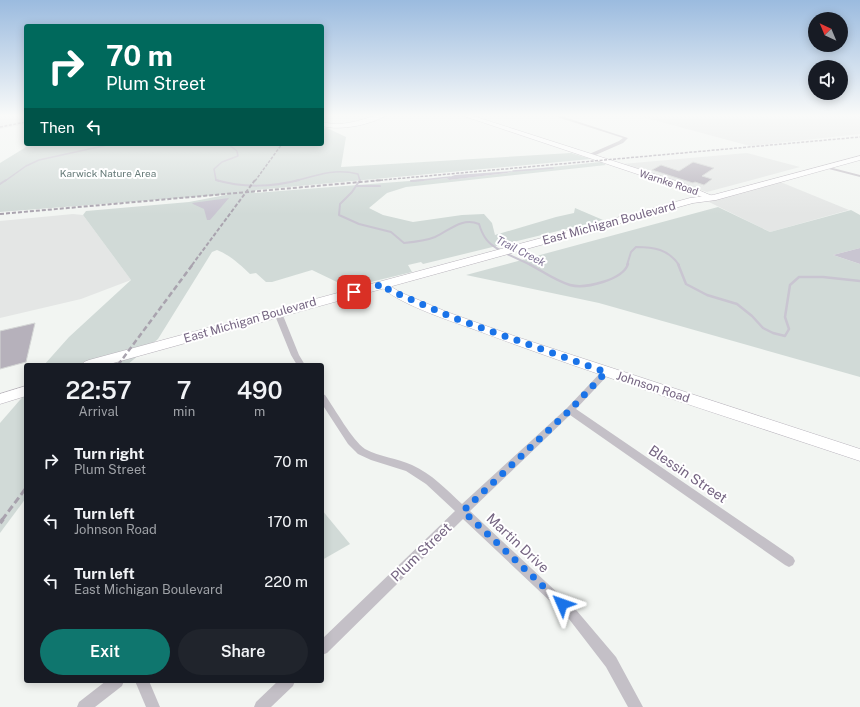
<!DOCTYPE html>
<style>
body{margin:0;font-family:"Public Sans",sans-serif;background:#20242c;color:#f1f3f6;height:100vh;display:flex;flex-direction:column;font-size:15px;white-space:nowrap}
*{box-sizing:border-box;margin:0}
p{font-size:13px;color:#9ea1a6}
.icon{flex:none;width:22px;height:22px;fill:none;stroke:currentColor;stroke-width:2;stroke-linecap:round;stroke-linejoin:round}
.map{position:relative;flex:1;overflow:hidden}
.details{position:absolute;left:24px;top:363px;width:300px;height:320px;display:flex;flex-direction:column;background:#171b24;border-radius:4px;box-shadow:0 2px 10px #0003}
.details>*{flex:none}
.guide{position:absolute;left:24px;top:24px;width:300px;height:122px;border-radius:4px;box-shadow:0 2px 10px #0003;background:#00695c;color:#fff;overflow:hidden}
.needle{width:26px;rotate:316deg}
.controls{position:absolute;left:808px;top:12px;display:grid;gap:8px}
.controls a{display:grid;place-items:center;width:40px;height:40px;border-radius:50%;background:#171b24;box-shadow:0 2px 10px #0003;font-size:20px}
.pin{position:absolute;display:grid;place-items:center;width:34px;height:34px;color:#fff;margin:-17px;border-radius:8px;box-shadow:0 2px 6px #0006}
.me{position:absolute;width:44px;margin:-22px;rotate:313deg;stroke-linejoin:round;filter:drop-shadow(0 0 3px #0008)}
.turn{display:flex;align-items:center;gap:14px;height:84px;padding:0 16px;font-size:18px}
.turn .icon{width:52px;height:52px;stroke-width:2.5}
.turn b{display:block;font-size:28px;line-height:34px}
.then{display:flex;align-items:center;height:38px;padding:0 16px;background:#0003;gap:8px;font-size:15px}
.eta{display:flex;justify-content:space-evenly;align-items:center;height:68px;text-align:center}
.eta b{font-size:24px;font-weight:600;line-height:28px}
.cta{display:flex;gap:8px;margin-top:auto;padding:8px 16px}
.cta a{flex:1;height:46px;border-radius:24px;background:#0f766e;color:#fff;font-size:16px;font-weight:600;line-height:46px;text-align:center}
.cta a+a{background:#20242c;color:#f1f3f6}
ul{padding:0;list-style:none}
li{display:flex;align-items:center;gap:12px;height:60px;padding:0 16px}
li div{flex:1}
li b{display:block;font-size:15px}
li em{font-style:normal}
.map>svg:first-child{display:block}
</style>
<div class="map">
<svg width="860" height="707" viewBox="0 0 860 707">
<rect width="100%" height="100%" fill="#f2f5f2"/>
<g fill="#e4e6e5">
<path d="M0,115L26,116V124L0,129Z"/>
<path d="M635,115H860V134L750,146Z"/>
<path d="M747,153L800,167L707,192L622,164Z"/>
<path d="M778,181L849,210L770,232L709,202L714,199Z"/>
<path d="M73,214L83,215L131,280L81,299L0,318V221Z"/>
</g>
<g fill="#d1dad7">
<path d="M327,128L346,137L341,167L571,153L591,159L256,190L254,193L448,178L449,180L456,179L507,173L513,171L601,162L606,165L406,187L387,193L369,208L383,215L413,222L462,215L484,214L492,223L495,235L556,217L574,213L575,208L603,220L423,264L421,262L408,265L412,272L342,289L337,282L312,270L272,282H266L256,273L250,274C241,265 228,254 217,250L212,252L158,339L127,365H44L69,337L131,280L83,215L86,211L189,202L231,194L0,212V163L31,144H322V129Z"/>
<path d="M718,207L770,232L851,210L860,215V248L833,255L860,264V377L599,303L466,275Z"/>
<path d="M26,393V498L0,533V423Z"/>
<path d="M322,510L350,544L322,560Z"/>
</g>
<g fill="#c9c5d1">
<path d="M513,171L507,173L449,180L447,178L455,175Z"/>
<path d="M229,198L210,220H207L204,209L193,204L192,203Z"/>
<path d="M860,248V264L833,255Z"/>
</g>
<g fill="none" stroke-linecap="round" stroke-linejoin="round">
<g stroke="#c9c5d1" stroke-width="1.5">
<path d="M513,171L553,168"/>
<path d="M5,181L26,166L39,160L112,144"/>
<path d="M219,181L216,180L214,169L222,162L238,156L237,151L228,144"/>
<path d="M295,181C317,175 335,168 358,174L360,181"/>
<path d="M413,181L450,177"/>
</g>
<g stroke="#c9c5d1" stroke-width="2">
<path d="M216,180C242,188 273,187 299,180"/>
<path d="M360,180L352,192L340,204L339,215L359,224L391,232L404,243C415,242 425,241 435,237C450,230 462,217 479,224C483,237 488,244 500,250"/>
<path d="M411,181L423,180"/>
<path d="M0,184L6,180"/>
<path d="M356,186H380"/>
<path d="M505,253L531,265"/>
<path d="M627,265L631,252L636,247C654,247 668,249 679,265"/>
</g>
<g stroke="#c9c5d1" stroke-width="2.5">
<path d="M529,264C542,271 556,281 570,285C585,289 623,280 628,264"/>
<path d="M678,264L686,284L707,295L737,304L752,316L763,328L773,333L785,336L789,329L785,317L790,285L799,277H823L860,281"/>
</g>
</g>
<g fill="#b6b1bb" stroke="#d4d6d5">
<path d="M693,162L714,168L702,176L712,179L704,185L695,182L693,183L652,170L661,165L679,171Z"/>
<path d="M35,323L26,362L0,369V331Z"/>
</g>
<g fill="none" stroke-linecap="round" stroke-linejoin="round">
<g stroke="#bab5be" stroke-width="1">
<g id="secondary">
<path d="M377,115H387C370,125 341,131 322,126V122C342,127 358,121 377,115Z"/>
<path d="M461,115H470L682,183L717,198L713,200H710L676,187Z"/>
<path d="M384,281L388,282L393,288L402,293L447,312L517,337L860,449V461C731,418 601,377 473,329C451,321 392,302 379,284Z"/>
</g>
</g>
<g stroke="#b8b3bb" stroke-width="1">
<g id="primary">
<path d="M860,156V160L716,200L693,203L106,365H82L84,362L89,360L690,198L713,195Z"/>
<path d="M26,386V396L0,404V394Z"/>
</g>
</g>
<g fill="#c4c0c7" fill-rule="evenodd">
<path d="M551,115H558L628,138L623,143L591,157H587V155L619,141L623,138Z"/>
<path d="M825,166L860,175V177L825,168Z"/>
<path d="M275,311H281L282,313L299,355L305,365H297L291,355L274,313Z"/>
<path d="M606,369L609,370L610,372L609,374L576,409L793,557L795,561L793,565L789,567L785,565L570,415L470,511L577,611L616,657L643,707H628L606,667L569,619L463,519L327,653L322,655V639L455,511L426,484L406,471L371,460L358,454L348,444L322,404V394L325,395C335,409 352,440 365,449C380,457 397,458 412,465C432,474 447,490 462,504L567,408L603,370Z"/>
<path d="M106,681H124L122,686L95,707H77L79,702Z"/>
<path d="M135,681H149L160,707H146Z"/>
<path d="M278,681H295L293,686L271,707H254L256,702Z"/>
</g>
<use href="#secondary" fill="#fff" fill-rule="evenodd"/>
<use href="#primary" fill="#fff" fill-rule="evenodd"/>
<g stroke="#a9a3ae" stroke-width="1.5" stroke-dasharray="3 1.5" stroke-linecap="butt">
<path d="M0,127L26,122"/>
<path d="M255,181L282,144"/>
<path d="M371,181L860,137"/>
</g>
<g stroke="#a9a3ae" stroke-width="2" stroke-dasharray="4 2" stroke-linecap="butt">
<path d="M0,214L383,180"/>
<path d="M192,265L255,180"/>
</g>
<path stroke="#a9a3ae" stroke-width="2.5" stroke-dasharray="5.5 3" stroke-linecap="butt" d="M118,365L193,264"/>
<path stroke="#a9a3ae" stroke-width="3" stroke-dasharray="7 3.5" stroke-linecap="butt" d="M2,520L26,488"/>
<path stroke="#a9a3ae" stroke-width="4" stroke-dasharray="10 4.5" stroke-linecap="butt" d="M0,523L3,519"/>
</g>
<linearGradient id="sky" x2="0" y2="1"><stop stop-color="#9bbbdf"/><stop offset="0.54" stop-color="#f9faf9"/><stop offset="1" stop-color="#f9faf9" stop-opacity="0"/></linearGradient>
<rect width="860" height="214" fill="url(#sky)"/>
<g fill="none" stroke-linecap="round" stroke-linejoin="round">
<path stroke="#1a73e8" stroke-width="7" stroke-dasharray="0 12.6" d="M354,292L384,284L389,290L454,318L606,372L570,410L463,511L562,604"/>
</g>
<g text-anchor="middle" stroke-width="4" stroke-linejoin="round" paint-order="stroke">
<g font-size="10" fill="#647977" stroke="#fff">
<text x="108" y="177">Karwick Nature Area</text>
</g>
<g font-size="10" fill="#756582" stroke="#fff">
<text transform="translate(669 182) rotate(18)" y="4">Warnke Road</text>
</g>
<g font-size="11" font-style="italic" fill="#7d7093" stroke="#fff">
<text transform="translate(521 251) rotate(27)" y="4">Trail Creek</text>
</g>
<g font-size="12" fill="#756582" stroke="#fff">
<text transform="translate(609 223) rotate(-15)" y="4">East Michigan Boulevard</text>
<text transform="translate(250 320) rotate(-16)" y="4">East Michigan Boulevard</text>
<text transform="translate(653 387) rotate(18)" y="4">Johnson Road</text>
</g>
<g font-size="14" fill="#756582" stroke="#fff">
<text transform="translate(688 474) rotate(34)" y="5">Blessin Street</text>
<text transform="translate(518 543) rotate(43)" y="5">Martin Drive</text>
<text transform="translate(421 552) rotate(-44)" y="5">Plum Street</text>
</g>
</g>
</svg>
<div class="controls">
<a><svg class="needle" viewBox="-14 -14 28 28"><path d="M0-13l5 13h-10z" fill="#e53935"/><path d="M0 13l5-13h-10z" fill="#9ea1a6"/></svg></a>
<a><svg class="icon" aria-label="sound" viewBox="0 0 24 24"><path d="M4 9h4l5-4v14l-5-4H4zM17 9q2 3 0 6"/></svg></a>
</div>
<div class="pin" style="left:354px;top:292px;background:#d93025"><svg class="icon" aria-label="arrive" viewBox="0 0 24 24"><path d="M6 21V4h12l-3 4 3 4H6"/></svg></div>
<svg class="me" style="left:562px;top:604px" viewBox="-20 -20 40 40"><path d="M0-17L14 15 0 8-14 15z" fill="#1a73e8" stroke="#fff" stroke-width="4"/></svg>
<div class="guide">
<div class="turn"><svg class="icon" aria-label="right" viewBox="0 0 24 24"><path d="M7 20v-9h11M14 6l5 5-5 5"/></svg><div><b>70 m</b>Plum Street</div></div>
<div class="then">Then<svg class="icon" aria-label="left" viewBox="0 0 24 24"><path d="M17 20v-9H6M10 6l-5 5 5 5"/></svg></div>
</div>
<section class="details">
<div class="eta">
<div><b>22:57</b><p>Arrival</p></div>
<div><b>7</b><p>min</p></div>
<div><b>490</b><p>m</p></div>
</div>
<ul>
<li><svg class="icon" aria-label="right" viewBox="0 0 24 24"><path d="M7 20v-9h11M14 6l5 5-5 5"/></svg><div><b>Turn right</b><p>Plum Street</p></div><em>70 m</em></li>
<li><svg class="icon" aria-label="left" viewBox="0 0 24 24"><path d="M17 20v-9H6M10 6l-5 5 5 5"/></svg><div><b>Turn left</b><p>Johnson Road</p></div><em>170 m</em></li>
<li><svg class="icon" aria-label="left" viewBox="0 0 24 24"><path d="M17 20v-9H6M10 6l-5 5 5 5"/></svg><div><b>Turn left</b><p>East Michigan Boulevard</p></div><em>220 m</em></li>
</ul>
<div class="cta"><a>Exit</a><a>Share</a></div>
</section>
</div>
